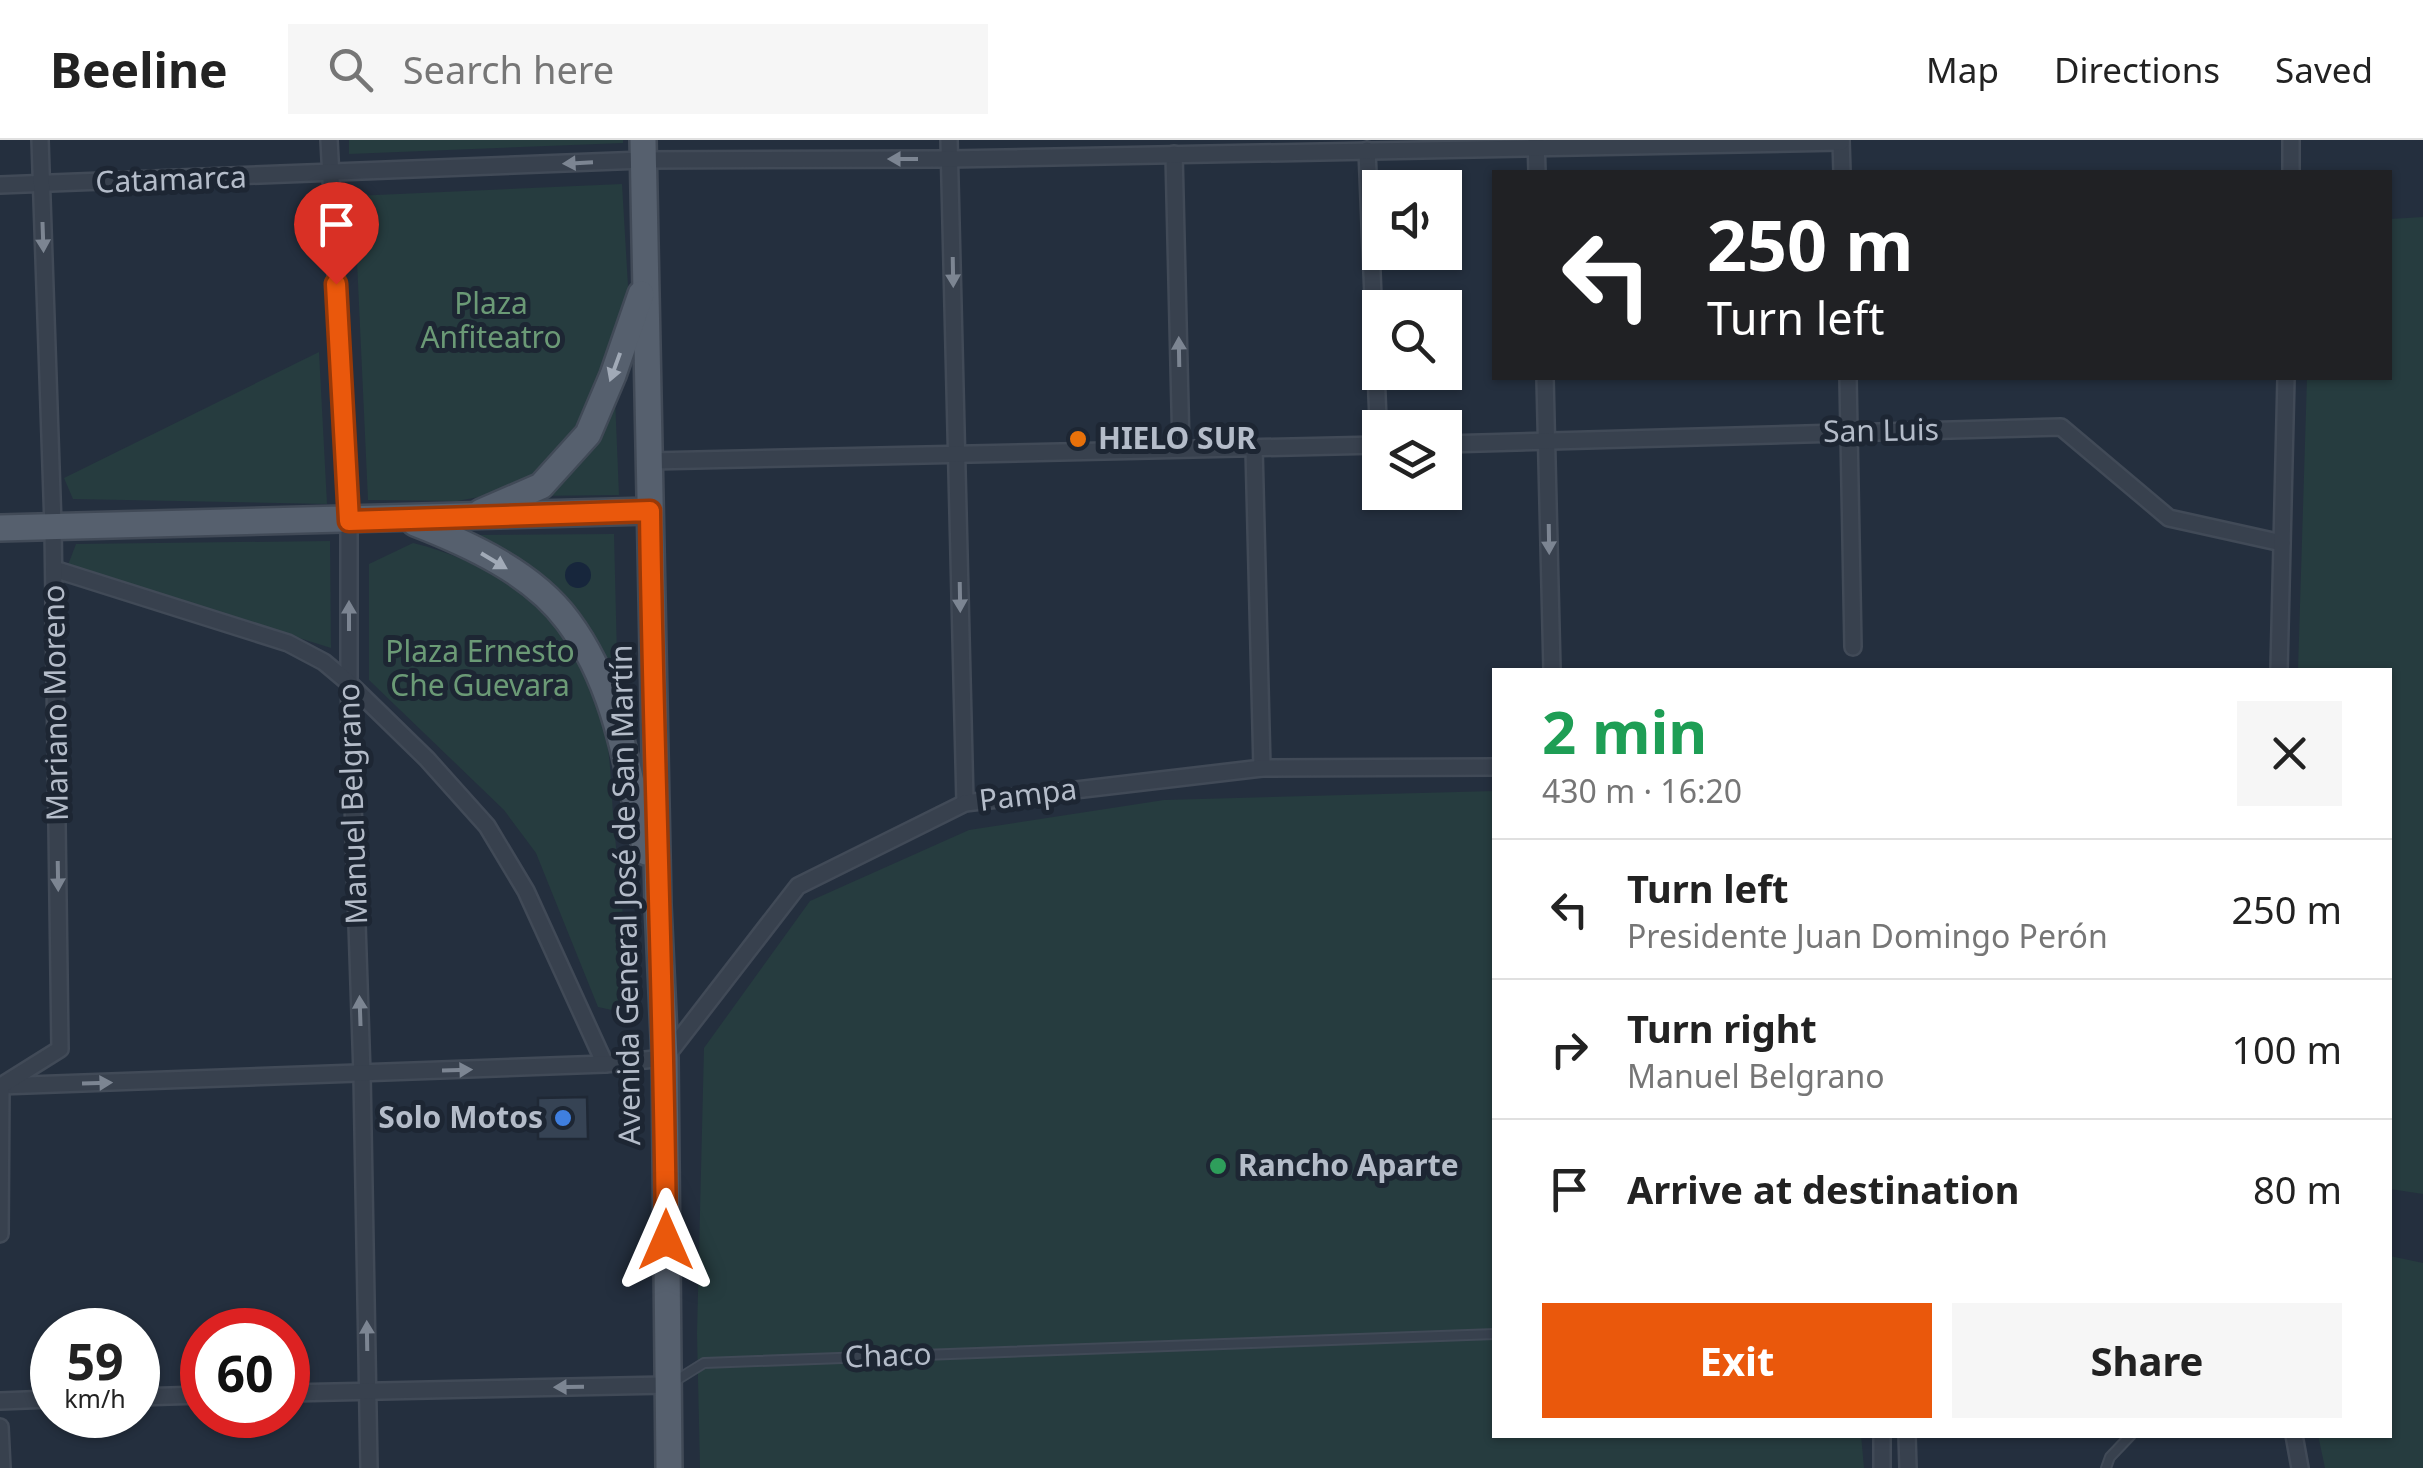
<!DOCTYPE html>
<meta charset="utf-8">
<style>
body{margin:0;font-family:"Noto Sans",sans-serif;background:#f6f6f6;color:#222;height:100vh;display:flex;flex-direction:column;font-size:38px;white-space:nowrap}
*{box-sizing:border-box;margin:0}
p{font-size:32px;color:#767676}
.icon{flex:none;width:55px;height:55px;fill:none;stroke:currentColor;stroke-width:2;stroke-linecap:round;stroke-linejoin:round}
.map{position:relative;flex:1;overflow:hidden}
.side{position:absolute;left:1492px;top:528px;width:900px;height:770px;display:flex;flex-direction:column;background:#fff;border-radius:0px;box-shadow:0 2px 8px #0004}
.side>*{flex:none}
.hud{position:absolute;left:1492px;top:30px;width:900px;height:210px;border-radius:0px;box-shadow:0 2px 8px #0004;background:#202124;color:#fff;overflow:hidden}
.fabs{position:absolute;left:1362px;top:30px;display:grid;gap:20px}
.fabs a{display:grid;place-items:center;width:100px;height:100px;border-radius:0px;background:#fff;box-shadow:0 2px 8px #0004;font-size:50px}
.speed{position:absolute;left:30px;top:1168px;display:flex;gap:20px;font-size:50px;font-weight:700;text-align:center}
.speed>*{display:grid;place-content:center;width:130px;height:130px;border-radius:50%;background:#fff;box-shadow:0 2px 8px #0004;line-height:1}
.speed small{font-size:25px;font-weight:400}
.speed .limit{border:15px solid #d22;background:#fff;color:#111}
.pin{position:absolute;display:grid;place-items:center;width:85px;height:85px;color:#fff;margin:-102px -42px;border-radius:50% 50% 50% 0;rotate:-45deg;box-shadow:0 0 10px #0007}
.pin .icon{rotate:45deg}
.me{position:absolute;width:110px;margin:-55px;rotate:0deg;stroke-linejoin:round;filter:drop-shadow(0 0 8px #0008)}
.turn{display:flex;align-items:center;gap:35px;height:210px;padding:0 50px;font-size:45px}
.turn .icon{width:130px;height:130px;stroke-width:2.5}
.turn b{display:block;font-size:70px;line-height:85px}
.round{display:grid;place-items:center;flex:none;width:105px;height:105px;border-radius:0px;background:#f6f6f6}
.headline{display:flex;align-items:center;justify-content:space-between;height:170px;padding:0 50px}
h1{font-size:60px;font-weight:700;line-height:75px;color:#1e9e55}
.button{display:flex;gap:20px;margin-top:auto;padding:20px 50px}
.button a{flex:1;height:115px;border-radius:0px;background:#ea580c;color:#fff;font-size:40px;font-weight:700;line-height:115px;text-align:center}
.button a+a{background:#f6f6f6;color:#222}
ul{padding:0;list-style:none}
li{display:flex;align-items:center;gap:30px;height:140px;padding:0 50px;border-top:2px solid #e0e0e0}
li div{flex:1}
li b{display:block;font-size:38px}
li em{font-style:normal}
header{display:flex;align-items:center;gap:60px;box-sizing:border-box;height:140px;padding:0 50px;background:#fff;border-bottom:2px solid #e0e0e0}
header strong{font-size:48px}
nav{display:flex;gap:55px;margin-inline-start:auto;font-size:35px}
.search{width:700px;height:90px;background:#f6f6f6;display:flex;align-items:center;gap:25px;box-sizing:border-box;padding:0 35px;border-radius:0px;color:#767676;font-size:38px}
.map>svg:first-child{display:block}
</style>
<header>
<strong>Beeline</strong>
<div class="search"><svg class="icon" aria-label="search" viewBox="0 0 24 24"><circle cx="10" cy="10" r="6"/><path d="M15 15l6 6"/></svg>Search here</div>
<nav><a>Map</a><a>Directions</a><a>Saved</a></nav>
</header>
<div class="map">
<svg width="2423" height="1328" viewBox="0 0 2423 1328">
<rect width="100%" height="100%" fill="#242f3e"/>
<g fill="#263c3f">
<path d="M349,0H623V3L349,14Z"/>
<path d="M622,44L630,180L613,235L541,346L457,361L368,360L354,56Z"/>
<path d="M2423,77V1054L2390,1049V530H2298L2307,238H2390V79Z"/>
<path d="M319,212L327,364L73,359L64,338Z"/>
<path d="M615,258L619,355L530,356Z"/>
<path d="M614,394L618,558L600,515L467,395Z"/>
<path d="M330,401L331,508L68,425L76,404Z"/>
<path d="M413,403C511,427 581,489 604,589C612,620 611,655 614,687C620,746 626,804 632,862L621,872L598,867L536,713L504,670L369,540V424Z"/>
<path d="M1495,651V1295H1861L1864,1328H700L697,1194L704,908L810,761L969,690L1164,660Z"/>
<path d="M2390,1116L2423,1123V1328H2325L2318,1295H2390Z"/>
</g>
<circle fill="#17263c" cx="578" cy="435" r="13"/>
<path fill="#364354" stroke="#1f2835" stroke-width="2.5" d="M587,957L588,999H538V958Z"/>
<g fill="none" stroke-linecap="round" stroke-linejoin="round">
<g stroke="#414a57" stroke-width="12">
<g id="lane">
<path d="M675,1241L704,1223L1495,1194"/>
<path d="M2106,1328L2110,1317L2131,1295"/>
</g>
</g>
<g stroke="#414a57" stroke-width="20">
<g id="street">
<path d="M329,0L349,381V543L362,934L369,1328"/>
<path d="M949,0L965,663"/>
<path d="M1536,0L1537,32"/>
<path d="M1841,0L1842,32"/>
<path d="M1367,10L1379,305"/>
<path d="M1174,14L1181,309"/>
<path d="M2291,32V0"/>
<path d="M0,45L643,20L950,19L1841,2"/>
<path d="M1545,238L1552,530"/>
<path d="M1848,238L1853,507"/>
<path d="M1445,304L2061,287L2169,378L2282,403"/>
<path d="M1254,308L1262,628"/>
<path d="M651,321L1380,305"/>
<path d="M54,429L288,503L324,522L349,543L427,619L487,686L526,751L605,924"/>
<path d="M2279,530L2286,238"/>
<path d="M0,946L605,924L665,918L798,746L965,663L1262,628L1495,627"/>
<path d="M0,1094L1,946L60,909L53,386L40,0"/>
<path d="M288,1253L667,1245"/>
<path d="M138,1257L202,1255"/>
<path d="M0,1261L52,1259"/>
<path d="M0,1287L2,1328"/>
<path d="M1882,1295V1328"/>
<path d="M1907,1295L1908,1328"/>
<path d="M2294,1295L2300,1328"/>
</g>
</g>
<g stroke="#414a57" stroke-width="30">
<g id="primary">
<path d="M643,0L658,765L665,918L669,1328"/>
<path d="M481,372L541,346L588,294L613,235L641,154"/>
<path d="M415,383C469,404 533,433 568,481C618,548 628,633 646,712"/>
<path d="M0,388L650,371"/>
</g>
</g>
<use href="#lane" stroke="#38414e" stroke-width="8"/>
<use href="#street" stroke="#38414e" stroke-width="15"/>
<use href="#primary" stroke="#56606e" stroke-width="25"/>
</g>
<defs><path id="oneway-solid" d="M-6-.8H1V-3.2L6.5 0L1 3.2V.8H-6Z" transform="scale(2.5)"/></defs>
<g fill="#7c8592">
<use href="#oneway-solid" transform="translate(903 19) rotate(180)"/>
<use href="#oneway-solid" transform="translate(578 23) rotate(177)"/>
<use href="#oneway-solid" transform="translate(43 97) rotate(88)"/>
<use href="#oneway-solid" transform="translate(953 132) rotate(89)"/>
<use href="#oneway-solid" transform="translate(1179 212) rotate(-91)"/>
<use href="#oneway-solid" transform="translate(1549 399) rotate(89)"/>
<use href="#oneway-solid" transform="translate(960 457) rotate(89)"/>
<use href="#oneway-solid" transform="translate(349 476) rotate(-90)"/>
<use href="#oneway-solid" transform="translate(58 736) rotate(89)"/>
<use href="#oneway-solid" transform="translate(360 871) rotate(-92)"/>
<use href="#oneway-solid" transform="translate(457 930) rotate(-2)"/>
<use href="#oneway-solid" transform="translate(97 943) rotate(-2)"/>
<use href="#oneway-solid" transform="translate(367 1196) rotate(-91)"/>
<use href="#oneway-solid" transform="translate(569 1247) rotate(179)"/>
</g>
<g fill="#a1aab7">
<use href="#oneway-solid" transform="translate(615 227) rotate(110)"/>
<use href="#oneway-solid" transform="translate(494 421) rotate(31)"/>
</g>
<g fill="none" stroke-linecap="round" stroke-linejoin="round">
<g stroke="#983908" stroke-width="25">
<path id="route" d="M336,144L349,381L650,371C653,614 664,857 666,1100"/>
</g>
<use href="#route" stroke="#ea580c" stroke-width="18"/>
</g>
<circle fill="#e8710a" stroke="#1d2633" stroke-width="4" cx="1078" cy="299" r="10"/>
<circle fill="#3f7fe0" stroke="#1d2633" stroke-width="4" cx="563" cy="978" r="10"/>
<circle fill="#2e9e5b" stroke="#1d2633" stroke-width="4" cx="1218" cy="1026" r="10"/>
<g text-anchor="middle" stroke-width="10" stroke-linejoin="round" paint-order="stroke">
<g font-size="30" fill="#b4bcc9" stroke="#1d2633">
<text transform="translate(171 40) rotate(-2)" y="10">Catamarca</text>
<text transform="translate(1881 291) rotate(-1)" y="10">San Luis</text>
<text transform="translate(56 563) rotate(-91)" y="10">Mariano Moreno</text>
<text transform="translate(1028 655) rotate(-7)" y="10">Pampa</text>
<text transform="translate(353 664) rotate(-92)" y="10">Manuel Belgrano</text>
<text transform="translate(626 755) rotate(-91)" y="10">Avenida General José de San Martín</text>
<text transform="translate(888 1216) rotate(-2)" y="10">Chaco</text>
</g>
<g font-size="30" fill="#6b9a76" stroke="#1d2633">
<text x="491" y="174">Plaza<tspan x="491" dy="34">Anfiteatro</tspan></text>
<text x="480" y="522">Plaza Ernesto<tspan x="480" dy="34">Che Guevara</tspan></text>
</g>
<g font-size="30" font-weight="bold" fill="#b4bcc9" stroke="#1d2633" text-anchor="start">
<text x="1098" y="309">HIELO SUR</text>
<text x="543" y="988" text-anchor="end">Solo Motos</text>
<text x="1238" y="1036">Rancho Aparte</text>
</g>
</g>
</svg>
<div class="fabs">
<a><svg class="icon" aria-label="sound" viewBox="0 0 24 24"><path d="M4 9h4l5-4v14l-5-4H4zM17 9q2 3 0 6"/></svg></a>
<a><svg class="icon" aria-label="search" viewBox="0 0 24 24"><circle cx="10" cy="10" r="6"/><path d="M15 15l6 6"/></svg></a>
<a><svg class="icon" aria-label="layers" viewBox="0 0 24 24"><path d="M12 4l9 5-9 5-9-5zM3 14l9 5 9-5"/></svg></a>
</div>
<div class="speed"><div>59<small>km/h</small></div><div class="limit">60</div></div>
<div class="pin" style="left:336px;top:144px;background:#d93025"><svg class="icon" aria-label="arrive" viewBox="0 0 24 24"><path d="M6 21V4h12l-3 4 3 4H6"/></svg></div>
<svg class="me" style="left:666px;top:1100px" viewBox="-20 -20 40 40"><path d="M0-17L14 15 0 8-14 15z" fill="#ea580c" stroke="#fff" stroke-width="4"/></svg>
<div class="hud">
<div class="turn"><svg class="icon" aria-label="left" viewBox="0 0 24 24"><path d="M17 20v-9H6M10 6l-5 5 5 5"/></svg><div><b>250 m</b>Turn left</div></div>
</div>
<section class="side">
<div class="headline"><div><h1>2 min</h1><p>430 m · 16:20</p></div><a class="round"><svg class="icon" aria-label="close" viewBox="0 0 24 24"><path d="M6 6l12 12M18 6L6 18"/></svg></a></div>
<ul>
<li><svg class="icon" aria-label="left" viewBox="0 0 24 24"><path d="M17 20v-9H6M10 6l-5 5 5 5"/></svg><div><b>Turn left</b><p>Presidente Juan Domingo Perón</p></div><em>250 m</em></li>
<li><svg class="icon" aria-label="right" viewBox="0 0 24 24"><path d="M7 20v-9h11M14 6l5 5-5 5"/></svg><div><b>Turn right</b><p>Manuel Belgrano</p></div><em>100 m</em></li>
<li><svg class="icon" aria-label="arrive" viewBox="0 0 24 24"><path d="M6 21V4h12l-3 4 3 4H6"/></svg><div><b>Arrive at destination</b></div><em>80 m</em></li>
</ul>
<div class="button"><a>Exit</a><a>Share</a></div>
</section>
</div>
